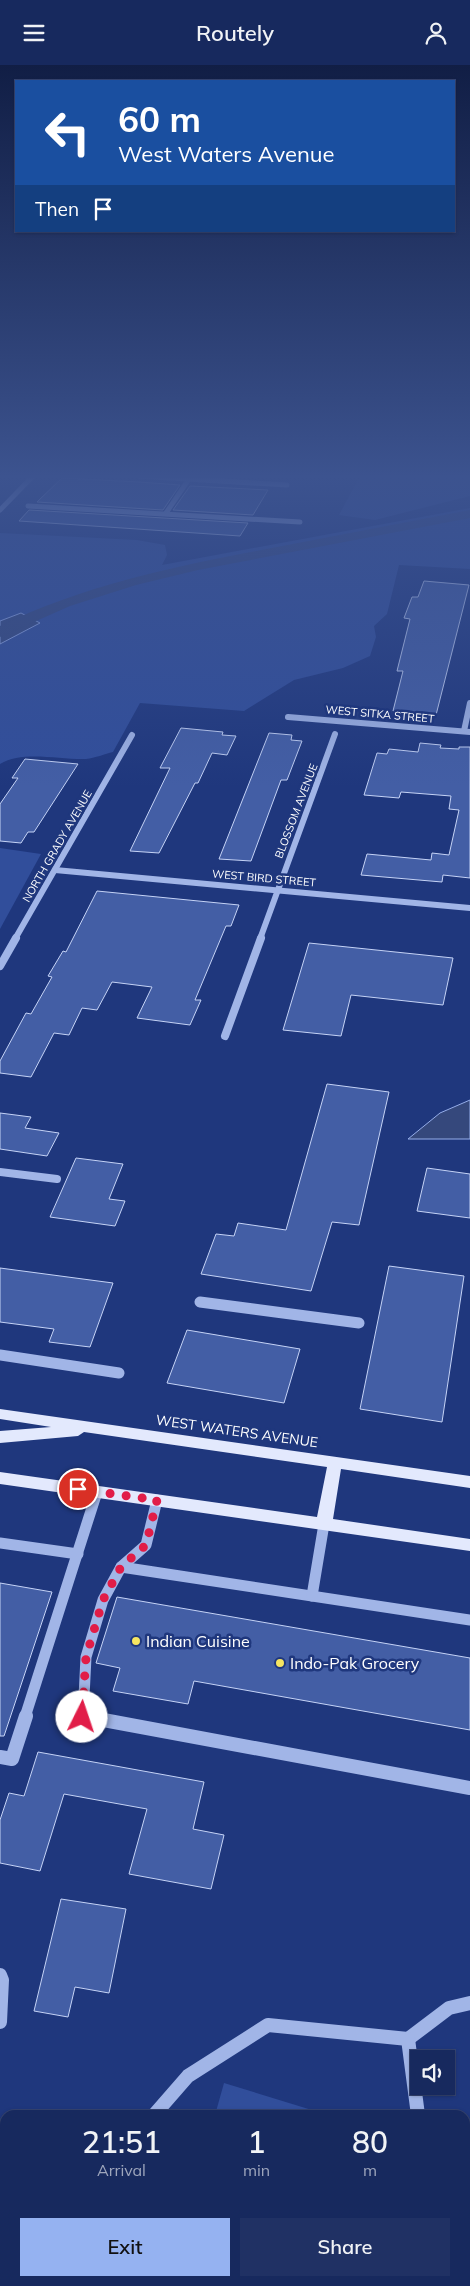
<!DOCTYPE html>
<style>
body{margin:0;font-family:Mulish,sans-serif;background:#203164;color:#f1f3f6;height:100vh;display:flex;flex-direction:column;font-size:19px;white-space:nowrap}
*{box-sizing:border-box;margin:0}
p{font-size:16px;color:#9ea6bc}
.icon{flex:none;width:28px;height:28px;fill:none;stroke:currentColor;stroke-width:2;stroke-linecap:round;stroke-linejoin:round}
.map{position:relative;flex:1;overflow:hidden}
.drawer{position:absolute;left:0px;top:2045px;width:470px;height:176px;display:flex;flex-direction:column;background:#17295e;border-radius:15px 15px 0 0;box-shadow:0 1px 4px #0004,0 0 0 1px #364573}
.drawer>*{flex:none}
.guide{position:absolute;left:15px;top:15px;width:440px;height:152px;border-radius:0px;box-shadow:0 1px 4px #0004,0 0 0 1px #364573;background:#1a4fa0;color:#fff;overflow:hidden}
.tools{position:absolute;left:410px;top:1985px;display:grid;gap:10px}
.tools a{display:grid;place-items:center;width:45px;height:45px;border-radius:0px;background:#17295e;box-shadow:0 1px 4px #0004,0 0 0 1px #364573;font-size:25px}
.pin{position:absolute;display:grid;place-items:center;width:42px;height:42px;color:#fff;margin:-21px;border:2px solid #fff;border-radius:50%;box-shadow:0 1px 5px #0007}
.me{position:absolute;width:55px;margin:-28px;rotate:4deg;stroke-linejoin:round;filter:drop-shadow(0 0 4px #0008)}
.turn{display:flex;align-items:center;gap:18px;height:105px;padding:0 20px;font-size:22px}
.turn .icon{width:65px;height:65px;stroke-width:2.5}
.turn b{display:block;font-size:35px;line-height:42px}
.then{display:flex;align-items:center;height:48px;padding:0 20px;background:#0003;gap:10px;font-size:19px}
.eta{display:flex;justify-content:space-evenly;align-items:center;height:85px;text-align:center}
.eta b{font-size:30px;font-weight:600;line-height:35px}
.cta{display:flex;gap:10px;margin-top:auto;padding:10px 20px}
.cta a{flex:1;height:58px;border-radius:0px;background:#95b2f1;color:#111;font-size:20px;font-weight:600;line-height:58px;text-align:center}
.cta a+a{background:#203164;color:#f1f3f6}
header{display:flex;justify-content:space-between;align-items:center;height:65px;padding:0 20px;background:#17295e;font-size:22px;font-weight:600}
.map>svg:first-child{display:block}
</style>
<header><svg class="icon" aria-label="menu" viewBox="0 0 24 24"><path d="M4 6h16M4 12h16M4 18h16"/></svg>Routely<svg class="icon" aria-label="person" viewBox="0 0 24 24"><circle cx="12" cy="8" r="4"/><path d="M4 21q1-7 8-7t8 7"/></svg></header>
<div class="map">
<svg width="470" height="2221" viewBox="0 0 470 2221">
<rect width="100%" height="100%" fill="#1f377d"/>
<g fill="#314e9b">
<path d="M360,411H470V431L375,455L339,450Z"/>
<path d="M470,443V504L399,500L387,549L374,561L376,572L370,591L343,603L294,615L244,646L140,638L113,687C105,689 95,693 86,694C60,695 23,685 0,699V579L40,558L21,548L0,556V468L137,475L165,480L167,490L162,500Z"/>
<path d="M0,783L41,789L0,864Z"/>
<path d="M224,2018L328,2050H215Z"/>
<path d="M168,2216H351L350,2221H166Z"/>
</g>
<g fill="#35487c" stroke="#95ade9">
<path d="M21,548L40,558L0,579V556Z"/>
<path d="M470,1035V1074H408L440,1048Z"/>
</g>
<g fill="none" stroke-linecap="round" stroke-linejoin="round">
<path fill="#35487c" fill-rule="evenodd" d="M470,445V453L198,505L136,520L70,541L0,572V561C87,519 178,501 272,483C338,470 404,458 470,445Z"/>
</g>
<g fill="#435ea5" stroke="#c5d3f6">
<path d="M62,413L139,417L180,420L163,445L37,437Z"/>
<path d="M190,421L210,422L268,425L253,450L173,445Z"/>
<path d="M29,445L248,458L240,471L19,456Z"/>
<path d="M424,516L469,520L436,650L393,646L403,606H397L410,554L404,553L412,532H418Z"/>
<path d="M181,663L223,667L222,670L236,671L227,690L212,688L198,718H195L159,788L130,786L170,703H160Z"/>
<path d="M269,668L292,670L291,675L302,676L287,715H281L251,796L219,794Z"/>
<path d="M420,678L441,680L440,683L459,684V682H470V813L443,810L442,817L361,810L367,789L431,795L432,788L449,790L459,745L449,744L451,731L401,727L399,733L364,730L377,688L387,689L389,684L418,687Z"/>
<path d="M25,694L78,699L34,767H28L21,778L0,776V739L18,713H12Z"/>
<path d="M97,826L239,840L231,861H226L195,935H201L190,960L137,953L152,922L112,917L97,945L82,943L69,970L54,968L31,1012L0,1008V996L26,948L31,949L52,912L48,911L63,886L66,887Z"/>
<path d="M309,878L453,893L443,940L351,930L341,971L283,965Z"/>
<path d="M327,1019L389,1027L359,1160L332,1157L311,1226L201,1209L216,1169L234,1171L238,1158L286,1165Z"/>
<path d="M0,1048L31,1052L25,1063L59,1068L47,1091L0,1084Z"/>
<path d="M76,1093L123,1099L109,1134L125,1136L115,1161L50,1152Z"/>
<path d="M427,1103L470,1109V1153L417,1146Z"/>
<path d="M389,1201L464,1211L442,1357L360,1344Z"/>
<path d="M0,1203L113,1218L90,1282L49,1277L54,1264L0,1257Z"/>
<path d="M187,1265L300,1284L284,1338L167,1318Z"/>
<path d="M0,1518L52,1527L4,1671H0Z"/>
<path d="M117,1532L470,1593V1665L194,1616L188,1639L113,1626L120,1603L96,1598Z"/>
<path d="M38,1687L204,1717L193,1764L224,1770L211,1824L129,1809L147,1744L64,1729L40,1806L0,1798V1755L9,1728L24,1731Z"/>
<path d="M61,1834L126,1844L109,1928L75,1922L68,1952L34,1946Z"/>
</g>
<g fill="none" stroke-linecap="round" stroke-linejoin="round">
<g stroke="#a1b5e7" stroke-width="5">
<path d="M138,411L287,420"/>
<path d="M28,441L300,457"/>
<path d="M0,445L33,411"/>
<path d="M166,448L191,411"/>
</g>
<g stroke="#a1b5e7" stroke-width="6">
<path d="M288,652L470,667"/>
<path d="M464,666L470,638"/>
<path d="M55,805L470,843"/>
<path d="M15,874L132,670"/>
<path d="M260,874L335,669"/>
</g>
<g stroke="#a1b5e7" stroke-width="8">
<path d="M0,901L16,873"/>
<path d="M225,971L261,873"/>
<path d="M0,1107L57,1114"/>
</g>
<g stroke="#a1b5e7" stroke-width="11">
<path d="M200,1237L359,1258"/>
<path d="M0,1290L119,1308"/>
<path d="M0,1478L78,1489"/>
<path d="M121,1502L470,1555"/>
<path d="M312,1531L324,1459"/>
<path d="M25,1652L97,1427"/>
<path d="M83,1652L86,1592L103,1535L121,1502L146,1480L157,1435"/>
</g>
<g stroke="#a1b5e7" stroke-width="14">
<path d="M82,1651L470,1723"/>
<path d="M0,1692L12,1694L26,1651"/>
<path d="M0,1910L2,1915L0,1957"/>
<path d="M408,1974L449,1943L470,1938"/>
<path d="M154,2050L188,2011L268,1960L408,1974L418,2050"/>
<path d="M102,2221L103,2216"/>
<path d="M409,2221L410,2216"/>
</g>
<path fill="#e3e9fd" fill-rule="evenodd" d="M0,1344L470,1411V1423L341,1404L333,1454L470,1474V1486L0,1419V1407L317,1452L327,1402L84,1367L78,1371L0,1378V1366L51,1362L0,1354Z"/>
</g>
<linearGradient id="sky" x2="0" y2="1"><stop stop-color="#111e45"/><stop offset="0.57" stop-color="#3c538f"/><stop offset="1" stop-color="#3c538f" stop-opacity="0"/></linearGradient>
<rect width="470" height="722" fill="url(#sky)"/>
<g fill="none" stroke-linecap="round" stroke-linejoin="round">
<path stroke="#e11d48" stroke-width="9" stroke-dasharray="0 16.2" d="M78,1424L157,1435L146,1480L121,1502L103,1535L86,1592L82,1652"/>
</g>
<g fill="#f6e561" stroke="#1f377d" stroke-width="2">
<circle cx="136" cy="1576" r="5"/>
<circle cx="280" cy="1598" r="5"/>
</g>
<g text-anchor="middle" stroke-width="5" stroke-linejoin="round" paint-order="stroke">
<g font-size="11" fill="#fff" stroke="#1f377d">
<text transform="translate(380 649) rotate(5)" y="4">WEST SITKA STREET</text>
<text transform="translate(296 746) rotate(-69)" y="4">BLOSSOM AVENUE</text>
<text transform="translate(57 781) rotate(-60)" y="4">NORTH GRADY AVENUE</text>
<text transform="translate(264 813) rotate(5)" y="4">WEST BIRD STREET</text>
</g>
<g font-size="14" fill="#fff" stroke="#1f377d">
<text transform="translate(237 1366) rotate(8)" y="5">WEST WATERS AVENUE</text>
</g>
<g font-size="16" fill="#fff" stroke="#1f377d" text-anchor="start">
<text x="146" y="1582">Indian Cuisine</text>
<text x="290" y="1604">Indo-Pak Grocery</text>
</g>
</g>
</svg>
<div class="tools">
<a><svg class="icon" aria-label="sound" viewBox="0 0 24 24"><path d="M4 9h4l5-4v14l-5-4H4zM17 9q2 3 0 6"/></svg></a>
</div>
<div class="pin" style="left:78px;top:1424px;background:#d93025"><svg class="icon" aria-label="arrive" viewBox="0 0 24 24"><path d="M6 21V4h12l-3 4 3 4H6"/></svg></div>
<svg class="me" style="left:82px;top:1652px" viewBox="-20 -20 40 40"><circle r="19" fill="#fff"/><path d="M0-13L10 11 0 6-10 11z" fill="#e11d48"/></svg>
<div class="guide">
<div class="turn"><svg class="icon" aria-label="left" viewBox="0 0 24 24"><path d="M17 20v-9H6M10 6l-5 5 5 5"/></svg><div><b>60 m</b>West Waters Avenue</div></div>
<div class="then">Then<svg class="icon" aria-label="arrive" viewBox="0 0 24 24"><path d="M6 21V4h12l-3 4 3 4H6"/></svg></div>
</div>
<section class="drawer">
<div class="eta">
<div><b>21:51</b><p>Arrival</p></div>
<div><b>1</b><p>min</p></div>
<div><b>80</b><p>m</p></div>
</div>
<div class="cta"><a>Exit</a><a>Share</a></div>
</section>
</div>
